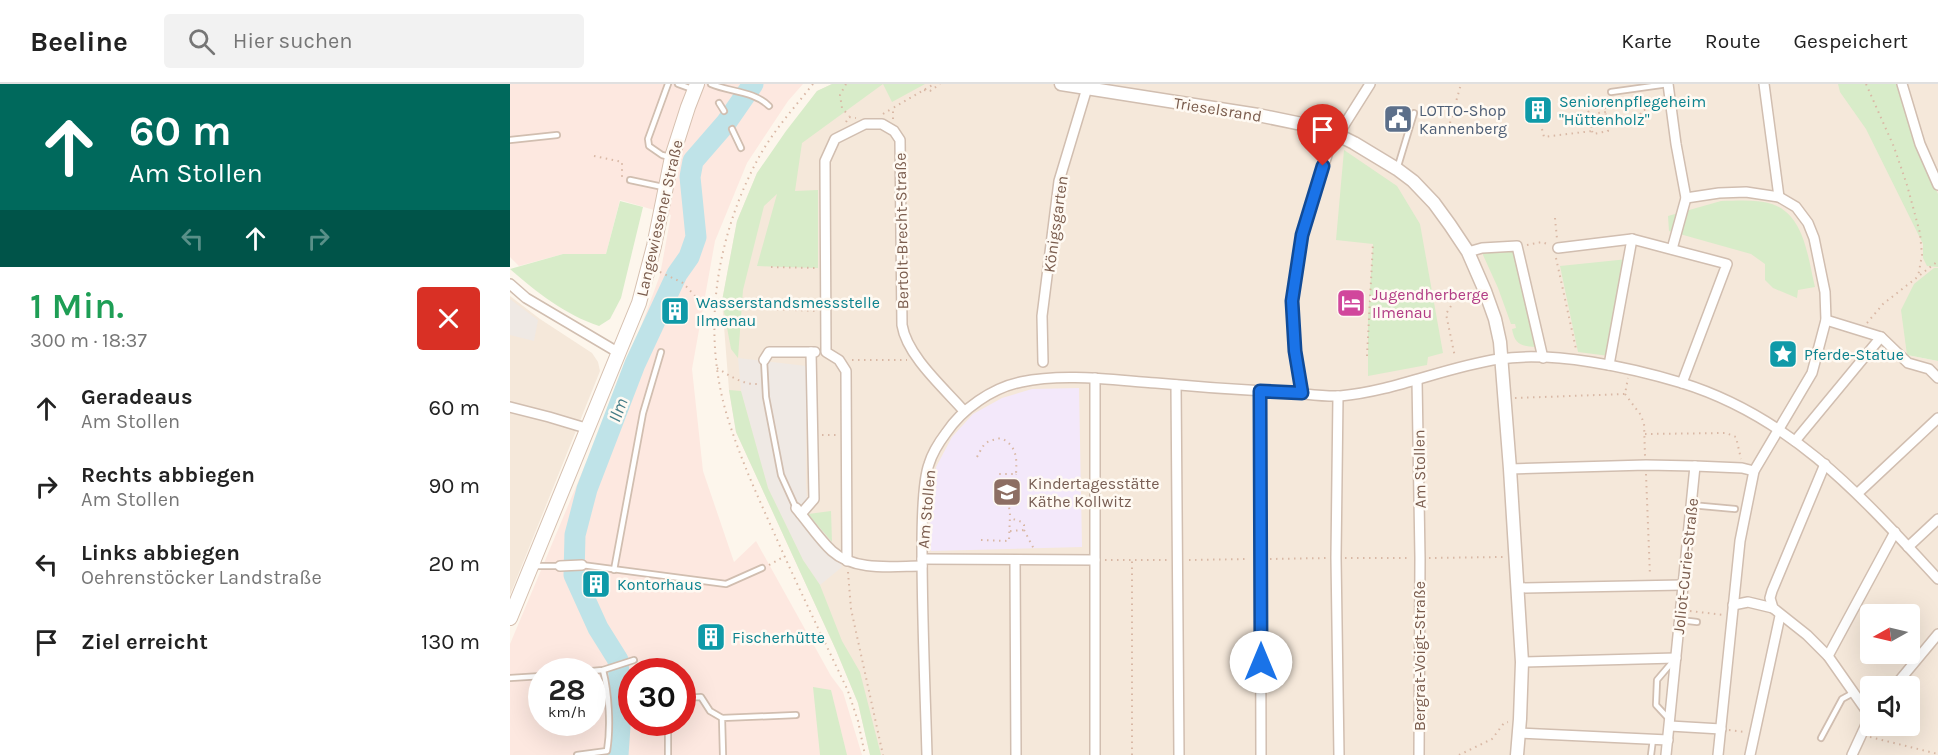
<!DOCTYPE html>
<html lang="de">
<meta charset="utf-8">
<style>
body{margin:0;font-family:Karla,sans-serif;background:#f2f2f2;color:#222;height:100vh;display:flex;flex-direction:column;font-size:22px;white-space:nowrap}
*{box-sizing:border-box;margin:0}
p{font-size:20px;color:#767676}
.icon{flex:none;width:33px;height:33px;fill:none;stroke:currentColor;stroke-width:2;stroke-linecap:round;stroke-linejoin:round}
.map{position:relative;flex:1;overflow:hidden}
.panel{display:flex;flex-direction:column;background:#fff;width:510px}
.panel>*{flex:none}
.guide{background:#00695c;color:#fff;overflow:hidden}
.needle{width:39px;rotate:262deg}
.controls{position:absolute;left:1350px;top:520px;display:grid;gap:12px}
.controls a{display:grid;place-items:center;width:60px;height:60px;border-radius:6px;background:#fff;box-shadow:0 6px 24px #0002;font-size:30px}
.speed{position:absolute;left:18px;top:574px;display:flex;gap:12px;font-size:30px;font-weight:700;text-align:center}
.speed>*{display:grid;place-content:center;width:78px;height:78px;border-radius:50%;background:#fff;box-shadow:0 6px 24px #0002;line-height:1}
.speed small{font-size:15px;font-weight:400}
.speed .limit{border:9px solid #d22;background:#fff;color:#111}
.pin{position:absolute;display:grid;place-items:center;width:51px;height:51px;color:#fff;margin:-62px -26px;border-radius:50% 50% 50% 0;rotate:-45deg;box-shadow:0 0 6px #0007}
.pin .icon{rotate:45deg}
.me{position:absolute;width:66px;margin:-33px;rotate:0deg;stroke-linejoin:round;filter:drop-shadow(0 0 4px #0008)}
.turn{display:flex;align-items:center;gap:21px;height:126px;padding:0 30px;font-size:27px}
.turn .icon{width:78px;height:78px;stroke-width:2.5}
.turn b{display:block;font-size:42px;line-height:51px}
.lanes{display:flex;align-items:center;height:57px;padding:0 30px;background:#0003;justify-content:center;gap:30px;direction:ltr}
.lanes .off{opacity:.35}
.round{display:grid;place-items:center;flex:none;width:63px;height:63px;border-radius:6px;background:#f2f2f2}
.overview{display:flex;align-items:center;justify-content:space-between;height:102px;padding:0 30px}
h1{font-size:36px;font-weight:600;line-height:45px;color:#1e9e55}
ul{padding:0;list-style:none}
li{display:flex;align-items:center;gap:18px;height:78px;padding:0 30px}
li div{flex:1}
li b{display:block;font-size:22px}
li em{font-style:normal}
header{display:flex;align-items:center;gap:36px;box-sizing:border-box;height:84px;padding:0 30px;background:#fff;border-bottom:2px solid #e0e0e0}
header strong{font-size:28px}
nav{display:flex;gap:33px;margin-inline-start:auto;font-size:21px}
.search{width:420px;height:54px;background:#f2f2f2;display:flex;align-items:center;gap:15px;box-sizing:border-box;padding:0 21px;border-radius:6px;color:#767676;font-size:22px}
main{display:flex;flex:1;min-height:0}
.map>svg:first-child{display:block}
</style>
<header>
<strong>Beeline</strong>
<div class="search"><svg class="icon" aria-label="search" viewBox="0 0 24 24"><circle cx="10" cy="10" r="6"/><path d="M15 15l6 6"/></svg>Hier suchen</div>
<nav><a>Karte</a><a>Route</a><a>Gespeichert</a></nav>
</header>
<main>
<section class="panel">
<div class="guide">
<div class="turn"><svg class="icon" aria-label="ahead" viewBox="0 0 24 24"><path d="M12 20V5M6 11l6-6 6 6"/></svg><div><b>60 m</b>Am Stollen</div></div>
<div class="lanes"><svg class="icon off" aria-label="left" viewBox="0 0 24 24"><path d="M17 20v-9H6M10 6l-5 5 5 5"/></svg><svg class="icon" aria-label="ahead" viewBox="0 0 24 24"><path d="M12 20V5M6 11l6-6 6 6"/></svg><svg class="icon off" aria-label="right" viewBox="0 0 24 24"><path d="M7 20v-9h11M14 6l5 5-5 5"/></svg></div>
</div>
<div class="overview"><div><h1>1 Min.</h1><p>300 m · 18:37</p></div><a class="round" style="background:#d93025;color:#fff"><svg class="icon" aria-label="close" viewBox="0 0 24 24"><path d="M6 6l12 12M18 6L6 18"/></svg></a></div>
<ul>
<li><svg class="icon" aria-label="ahead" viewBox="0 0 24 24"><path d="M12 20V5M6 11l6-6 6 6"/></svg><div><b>Geradeaus</b><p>Am Stollen</p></div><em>60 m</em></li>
<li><svg class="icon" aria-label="right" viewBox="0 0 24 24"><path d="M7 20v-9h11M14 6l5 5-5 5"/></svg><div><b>Rechts abbiegen</b><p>Am Stollen</p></div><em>90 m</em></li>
<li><svg class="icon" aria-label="left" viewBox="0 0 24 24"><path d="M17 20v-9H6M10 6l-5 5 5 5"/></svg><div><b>Links abbiegen</b><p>Oehrenstöcker Landstraße</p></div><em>20 m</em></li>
<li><svg class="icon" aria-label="arrive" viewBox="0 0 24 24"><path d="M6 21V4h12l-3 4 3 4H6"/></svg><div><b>Ziel erreicht</b></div><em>130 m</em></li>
</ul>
</section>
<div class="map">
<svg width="1428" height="671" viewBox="0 0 1428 671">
<rect width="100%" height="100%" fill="#fdf6ec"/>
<g fill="#f5e8da" fill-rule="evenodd">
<path d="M322,0H1428V184H1424L1397,271L1428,277V671H360L348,619L326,566L226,348L219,306L212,217L227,137L247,89L307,7ZM1360,531H1400V570H1360ZM1360,603H1400V642H1360Z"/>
<path d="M0,212L30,235L82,269L88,278L90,287L0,511Z"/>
</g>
<path fill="#fde8e0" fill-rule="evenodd" d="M0,0H293L278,17L237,79L205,157L182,285L193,387L224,478L246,457L321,592L333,608L352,671H0V560L115,286L150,191L161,131L110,116L96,170H53L9,182L0,173ZM32,588H82V639H32ZM122,588H172V639H122Z"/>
<g fill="#efe9e4">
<path d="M0,215L28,236L24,257L0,251Z"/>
<path d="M228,274L296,282V400L298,429L322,458L332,483L310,501L293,476L258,404L231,307Z"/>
</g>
<path fill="#f3e8fa" d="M569,304L572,463L421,467L420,433L426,383L442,353L463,330L492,314L522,305Z"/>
<g fill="#d8ecc9">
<path d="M322,0H415L382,18L373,0L292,59L285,107L308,106V184L247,182L267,110L254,122L233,206L228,274L221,265L212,217L227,137L247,89L276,47L307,7Z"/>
<path d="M1328,0H1386L1403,49L1428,110V183L1417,182L1413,174V160L1356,45L1330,8Z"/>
<path d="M834,66L887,102L910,140L933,269L918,273L917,281L858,292V235L863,160L826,156Z"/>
<path d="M110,117L133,123L111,214L100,235L89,242C56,231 26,208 0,185L53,170H96Z"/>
<path d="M1211,117C1227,117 1246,115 1262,120C1295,131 1298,175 1305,203L1288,206L1287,214L1263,204L1255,196V180L1241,170L1159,147L1158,132Z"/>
<path d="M999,165L1005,169L1026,263C1011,262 1005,261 1002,245L1006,244L1005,240H1001L988,204L973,171V168Z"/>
<path d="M1118,175L1099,272L1068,268L1050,182Z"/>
<path d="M1424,184H1428V277L1397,271L1391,226L1404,200Z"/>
<path d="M219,306L231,307L258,404L293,476L310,501L332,557L350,588L371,671H360L348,619L326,566L226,348Z"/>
<path d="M321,427L322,458L298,430Z"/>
<path d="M303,603L321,606L337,671H310Z"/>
</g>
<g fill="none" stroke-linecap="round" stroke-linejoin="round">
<path stroke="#bfe3e8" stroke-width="21" d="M108,671L111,628L108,576L88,544L64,491L65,451L77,405L125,280L167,190L179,173L186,153L180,93L183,77L216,39L243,0"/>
<g stroke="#d1beb0" stroke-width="8">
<g id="service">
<path d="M158,0L138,55L139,62L152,71L160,73"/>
<path d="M168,0L182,5"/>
<path d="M201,0C220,8 244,7 259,22"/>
<path d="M1101,8L1158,0"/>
<path d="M209,19L214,27"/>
<path d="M222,45L231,64"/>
<path d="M0,56L47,51"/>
<path d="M888,82L904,29"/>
<path d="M120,96L153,103"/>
<path d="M254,276L256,313L271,391L286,424"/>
<path d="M1181,421L1225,425"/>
<path d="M72,481L216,500L252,484"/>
<path d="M23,482H50"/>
<path d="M104,486L133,329L151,268"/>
<path d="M1170,536L1187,538"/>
<path d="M70,588L93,586L124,576"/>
<path d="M0,594L32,592"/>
<path d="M172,614L191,613L200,627L212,634"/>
<path d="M1158,634L1146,621L1147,596L1164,576"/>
<path d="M1311,654L1332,615L1343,609"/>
<path d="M67,671L97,667C101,643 99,609 93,586"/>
<path d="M158,671V639"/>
<path d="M213,671L212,634L286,631"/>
<path d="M1141,671L1143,655"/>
</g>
</g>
<g stroke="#d1beb0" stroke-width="12">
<g id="minor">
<path d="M1158,0L1166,60L1176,114L1162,165"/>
<path d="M1254,0L1269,113"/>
<path d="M1392,0L1410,60L1428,101"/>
<path d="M1176,114L1209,109L1236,108L1269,113L1286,123L1298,139L1304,154L1315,208L1316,236L1302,289L1244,387L1230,457L1208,671"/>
<path d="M1048,164L1122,155L1217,180L1172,299"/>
<path d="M958,168L972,164L1007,162L1033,274"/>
<path d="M0,200L16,214L109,269"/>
<path d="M1316,236L1371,253L1398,279L1419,285L1428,294"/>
<path d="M254,276L259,268H305"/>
<path d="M533,278L532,232L549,97L577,4"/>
<path d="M1099,281L1122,155"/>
<path d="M585,294V671"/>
<path d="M907,296L910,474L909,671"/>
<path d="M666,301L669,671"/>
<path d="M750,307L751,671"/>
<path d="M792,309L785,267L782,217L792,151L819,65L860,0"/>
<path d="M828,312L826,474L829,671"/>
<path d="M0,323L39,333L79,345"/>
<path d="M1285,357L1371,253"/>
<path d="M1315,380L1262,507L1260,514L1263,524L1297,551L1318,572L1360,632"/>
<path d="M1000,385L1136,381L1185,382"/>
<path d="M1348,409L1428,334"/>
<path d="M286,424C298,438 309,455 322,467C345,488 384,482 412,482"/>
<path d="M291,430L304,415L301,268"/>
<path d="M1398,463L1428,435"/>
<path d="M412,475L585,476"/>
<path d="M505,476L506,671"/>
<path d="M337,477L336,287L329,276L316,268L315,77L325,55L355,40H372L384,47L390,56L392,241C397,272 434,304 454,327"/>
<path d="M50,482L72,481"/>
<path d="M1008,504L1173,501"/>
<path d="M1223,521L1238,518L1263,524"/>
<path d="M1318,572L1385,448"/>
<path d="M1012,578L1166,574"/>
<path d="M1384,603L1428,550"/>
<path d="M1160,642L1211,645"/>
<path d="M1009,649L1158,656"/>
<path d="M417,671C415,602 412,533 412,465C412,443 412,399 419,380C422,370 430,357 436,349C452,325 482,304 511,298C554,289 602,296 646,299C688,303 731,306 773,308C792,309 812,313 830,312C885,307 935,283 989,275C1044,267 1119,283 1172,299C1282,333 1352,413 1428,495"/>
<path d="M1156,671L1185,382L1232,384L1244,387"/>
<path d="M1240,671L1270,532"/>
<path d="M1342,671L1360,632"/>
</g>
</g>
<g stroke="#d1beb0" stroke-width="15">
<path id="tertiary" d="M551,0L748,31L816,45L844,59L887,85L903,97L924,119L940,141L958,168L975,207L985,235L990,258L1000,385L1012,578L1010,635L1007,671"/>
</g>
<g stroke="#d6c0b0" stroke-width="16">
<path id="secondary" d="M0,534L129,219L144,162L162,73L178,23L187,0"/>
</g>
<g stroke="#d9b8a5" stroke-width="2" stroke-dasharray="1.5 4.5" stroke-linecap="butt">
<path d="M303,0C284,24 264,46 249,73C205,154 190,252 220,341C231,375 246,409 261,442C285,497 312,552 338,607L348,637L355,671"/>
<path d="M336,0L330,11L332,24L339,32"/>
<path d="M1356,0L1384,63L1397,101L1410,149L1412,171L1408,193"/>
<path d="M414,6L420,7L430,0"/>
<path d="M1100,16L1099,19L1094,20L1097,37L1129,32L1133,26L1152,24"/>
<path d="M1078,27L1080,30L1096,28"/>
<path d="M373,30L383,24"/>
<path d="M383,35V24L424,0"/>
<path d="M336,38L339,33L346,34"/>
<path d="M940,39L951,0"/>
<path d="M1032,45L1034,53L1082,47L1080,30"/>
<path d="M1082,47L1083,50L1098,47L1097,37"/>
<path d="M84,72L112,78V94"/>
<path d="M1045,134L1047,155"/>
<path d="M1017,161L1032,158L1040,161"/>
<path d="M1046,174L1066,265"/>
<path d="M261,183L306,184"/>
<path d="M150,188L173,199L187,214L205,222"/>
<path d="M941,222L936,230L945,273"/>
<path d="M261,225L306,227"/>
<path d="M1357,239L1373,220L1428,177"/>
<path d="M857,272L863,159"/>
<path d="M342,276H397"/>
<path d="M207,284C220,292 233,301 249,300"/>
<path d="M1115,310L1130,330L1134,339L1135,372"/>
<path d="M1005,314L1115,310L1118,294"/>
<path d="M1135,350L1216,349L1226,353L1231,375"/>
<path d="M312,351H327"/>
<path d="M467,373C475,358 474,358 491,354C507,362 507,374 506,390H485"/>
<path d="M1136,390L1140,492"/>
<path d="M514,446L525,467"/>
<path d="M500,447L514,446V441L512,438L500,434"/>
<path d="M471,456L499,457L500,431L498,414L506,390"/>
<path d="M835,474H901"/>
<path d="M919,474L994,473"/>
<path d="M760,475L817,474"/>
<path d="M595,476H658"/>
<path d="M679,476L739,475"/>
<path d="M259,481L275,472"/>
<path d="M338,488L341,525L373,671"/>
<path d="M1180,527L1214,531"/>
<path d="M1219,646L1235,648"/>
<path d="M1360,653L1428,670"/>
<path d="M622,671V476"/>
<path d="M949,671L982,655L994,639L998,638"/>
</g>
<use href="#service" stroke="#fff" stroke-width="4.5"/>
<use href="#minor" stroke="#fff" stroke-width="9"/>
<use href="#tertiary" stroke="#fff" stroke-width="12"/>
<use href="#secondary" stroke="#fff" stroke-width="14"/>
</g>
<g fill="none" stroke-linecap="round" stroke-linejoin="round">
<g stroke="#114b97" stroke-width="15">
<path id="route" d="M751,578L750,307L792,309L785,267L782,217L792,151L813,82"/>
</g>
<use href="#route" stroke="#1a73e8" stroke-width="10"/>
</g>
<defs>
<g id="building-square" transform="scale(1.5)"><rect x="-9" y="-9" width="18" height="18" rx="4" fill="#0f9aa8" stroke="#fffaf3"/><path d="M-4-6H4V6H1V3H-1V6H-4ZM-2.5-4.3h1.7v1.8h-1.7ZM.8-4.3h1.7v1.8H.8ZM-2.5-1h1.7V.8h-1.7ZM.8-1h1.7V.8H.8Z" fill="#fff"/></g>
<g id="civic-square" transform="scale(1.5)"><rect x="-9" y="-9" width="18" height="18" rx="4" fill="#5c6f8a" stroke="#fffaf3"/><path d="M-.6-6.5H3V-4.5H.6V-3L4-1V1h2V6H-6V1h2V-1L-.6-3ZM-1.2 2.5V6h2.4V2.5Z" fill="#fff"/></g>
<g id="hotel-square" transform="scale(1.5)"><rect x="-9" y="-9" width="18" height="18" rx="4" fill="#d1479c" stroke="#fffaf3"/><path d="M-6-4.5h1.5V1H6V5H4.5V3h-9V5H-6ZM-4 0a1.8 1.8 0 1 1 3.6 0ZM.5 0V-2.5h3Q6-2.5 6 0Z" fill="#fff"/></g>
<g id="sight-square" transform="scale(1.5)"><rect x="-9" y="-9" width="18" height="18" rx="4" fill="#0f9aa8" stroke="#fffaf3"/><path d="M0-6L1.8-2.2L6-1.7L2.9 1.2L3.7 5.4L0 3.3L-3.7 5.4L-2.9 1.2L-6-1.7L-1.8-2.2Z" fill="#fff"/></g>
<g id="school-square" transform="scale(1.5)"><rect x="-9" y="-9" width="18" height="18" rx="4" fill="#8d6e63" stroke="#fffaf3"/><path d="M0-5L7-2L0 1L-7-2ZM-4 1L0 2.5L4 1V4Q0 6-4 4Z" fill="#fff"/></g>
</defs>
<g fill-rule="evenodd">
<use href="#building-square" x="1028" y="26"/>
<use href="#civic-square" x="888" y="35"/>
<use href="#hotel-square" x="841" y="219"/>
<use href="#building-square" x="165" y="227"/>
<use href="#sight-square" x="1273" y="270"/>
<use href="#school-square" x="497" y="408"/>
<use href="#building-square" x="86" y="500"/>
<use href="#building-square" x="201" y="553"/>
</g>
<g text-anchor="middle" stroke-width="5" stroke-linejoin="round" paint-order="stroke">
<g font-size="16" fill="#0d838f" stroke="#fffaf3" text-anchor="start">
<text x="1049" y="23">Seniorenpflegeheim<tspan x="1049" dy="18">"Hüttenholz"</tspan></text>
<text x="186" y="224">Wasserstandsmessstelle<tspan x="186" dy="18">Ilmenau</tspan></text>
<text x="1294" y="276">Pferde-Statue</text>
<text x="107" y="506">Kontorhaus</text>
<text x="222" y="559">Fischerhütte</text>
</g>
<g font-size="16" fill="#7a5c4d" stroke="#fffaf3">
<text transform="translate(708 25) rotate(9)" y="6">Trieselsrand</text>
<text transform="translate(149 134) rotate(-77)" y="6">Langewiesener Straße</text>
<text transform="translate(545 140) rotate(-82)" y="6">Königsgarten</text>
<text transform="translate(391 147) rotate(-91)" y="6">Bertolt-Brecht-Straße</text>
<text transform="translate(909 385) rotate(-91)" y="6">Am Stollen</text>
<text transform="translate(416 425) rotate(-85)" y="6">Am Stollen</text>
<text transform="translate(1175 482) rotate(-84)" y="6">Joliot-Curie-Straße</text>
<text transform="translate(909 572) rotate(-90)" y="6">Bergrat-Voigt-Straße</text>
</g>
<g font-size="16" fill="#4e5e75" stroke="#fffaf3" text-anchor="start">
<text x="909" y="32">LOTTO-Shop<tspan x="909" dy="18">Kannenberg</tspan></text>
</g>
<g font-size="16" fill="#b23c85" stroke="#fffaf3" text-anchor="start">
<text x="862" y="216">Jugendherberge<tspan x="862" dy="18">Ilmenau</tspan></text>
</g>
<g font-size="16" fill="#785e54" stroke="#fffaf3" text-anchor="start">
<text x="518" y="405">Kindertagesstätte<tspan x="518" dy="18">Käthe Kollwitz</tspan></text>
</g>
<g font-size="18" font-style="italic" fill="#437c86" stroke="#fffaf3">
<text transform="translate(108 326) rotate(-69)" y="6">Ilm</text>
</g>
</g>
</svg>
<div class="controls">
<a><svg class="needle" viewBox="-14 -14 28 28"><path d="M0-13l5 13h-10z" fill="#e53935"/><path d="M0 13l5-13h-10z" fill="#767676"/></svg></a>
<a><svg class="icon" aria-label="sound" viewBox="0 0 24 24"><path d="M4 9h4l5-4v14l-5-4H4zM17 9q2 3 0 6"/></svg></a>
</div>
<div class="speed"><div>28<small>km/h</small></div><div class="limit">30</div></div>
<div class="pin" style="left:813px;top:82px;background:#d93025"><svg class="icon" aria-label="arrive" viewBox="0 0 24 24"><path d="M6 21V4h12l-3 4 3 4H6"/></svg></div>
<svg class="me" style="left:751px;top:578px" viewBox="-20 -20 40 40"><circle r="19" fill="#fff"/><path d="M0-13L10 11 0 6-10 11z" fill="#1a73e8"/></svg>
</div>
</main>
